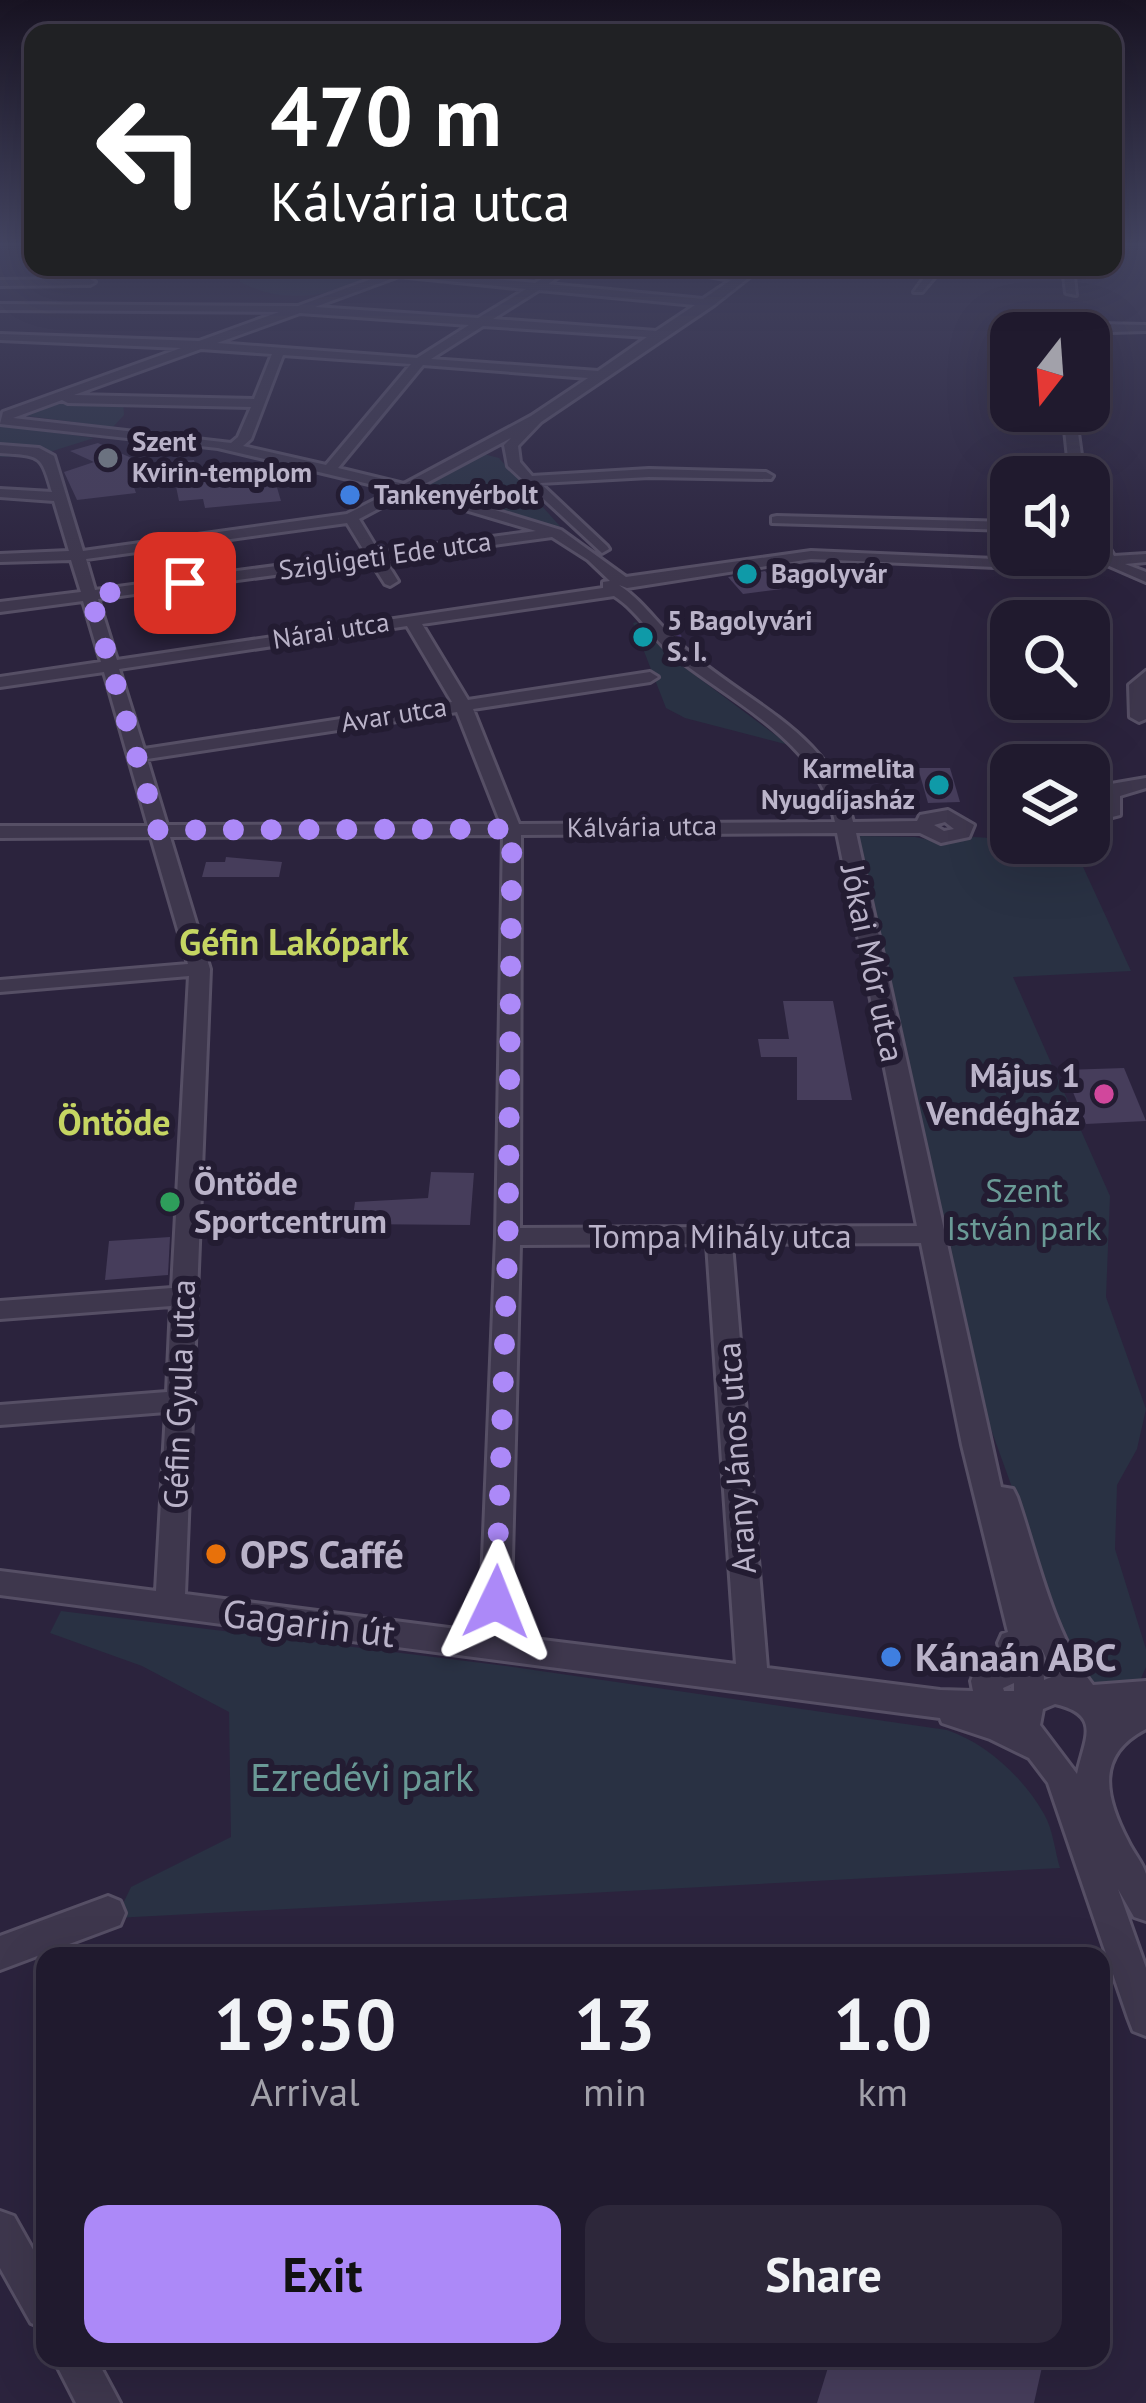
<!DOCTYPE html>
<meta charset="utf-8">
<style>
body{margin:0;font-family:"PT Sans",sans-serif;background:#2d273a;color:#f1f3f6;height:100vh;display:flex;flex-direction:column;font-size:45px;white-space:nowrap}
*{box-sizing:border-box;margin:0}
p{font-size:39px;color:#a2a1aa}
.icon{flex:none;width:66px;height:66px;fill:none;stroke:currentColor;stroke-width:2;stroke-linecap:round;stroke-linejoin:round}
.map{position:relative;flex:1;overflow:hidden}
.panel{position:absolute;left:36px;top:1947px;width:1074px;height:420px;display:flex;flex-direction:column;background:#201a2e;border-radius:24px;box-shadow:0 12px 48px #0002,0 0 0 3px #3d384a}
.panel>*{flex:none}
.banner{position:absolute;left:24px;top:24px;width:1098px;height:252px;border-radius:24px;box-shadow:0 12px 48px #0002,0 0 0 3px #3d384a;background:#202124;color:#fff;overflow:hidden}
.needle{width:78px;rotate:197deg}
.tools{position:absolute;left:990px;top:312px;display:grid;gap:24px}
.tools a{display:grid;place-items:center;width:120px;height:120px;border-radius:24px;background:#201a2e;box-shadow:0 12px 48px #0002,0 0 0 3px #3d384a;font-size:60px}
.pin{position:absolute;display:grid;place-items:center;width:102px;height:102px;color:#fff;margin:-51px;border-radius:24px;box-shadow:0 6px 18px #0006}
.me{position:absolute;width:132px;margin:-66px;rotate:2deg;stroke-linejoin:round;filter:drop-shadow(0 0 9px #0008)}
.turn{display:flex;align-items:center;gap:42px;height:252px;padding:0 48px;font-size:54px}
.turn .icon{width:156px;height:156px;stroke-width:2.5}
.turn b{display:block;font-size:84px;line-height:102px}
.eta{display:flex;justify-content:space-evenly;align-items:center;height:204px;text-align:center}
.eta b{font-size:72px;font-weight:600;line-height:84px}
.action{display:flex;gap:24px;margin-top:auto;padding:24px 48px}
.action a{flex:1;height:138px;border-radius:24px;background:#ac89f8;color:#111;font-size:48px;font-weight:600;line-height:138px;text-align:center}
.action a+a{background:#2d273a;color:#f1f3f6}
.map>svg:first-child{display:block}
</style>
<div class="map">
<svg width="1146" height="2403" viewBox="0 0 1146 2403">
<rect width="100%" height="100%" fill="#2b233d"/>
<g fill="#293143">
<path d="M240,267H406C348,288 299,312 240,282Z"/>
<path d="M55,401H123L124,415L113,427L19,415Z"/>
<path d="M0,425L94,438L40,455L0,457Z"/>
<path d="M476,452L499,458L566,533L486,505L410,489Z"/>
<path d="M636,622L680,664L789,745L685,718L666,708L633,623Z"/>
<path d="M855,836L915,837L949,844L974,837L1072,843L1131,971L1013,977L1110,1196L1106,1297L1146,1409L1137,1449L1117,1485L1115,1549L1146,1649V1667L1134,1694L1095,1696L1076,1665L983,1407Z"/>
<path d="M61,1611L506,1666L947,1730C986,1743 1024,1778 1044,1814C1053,1829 1055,1852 1060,1868L116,1918L131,1887L231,1837L229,1712L142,1666L50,1633Z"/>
</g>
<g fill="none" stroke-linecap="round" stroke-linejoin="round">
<g stroke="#403460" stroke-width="3">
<path d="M665,632L680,636"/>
<path d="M709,668L734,686"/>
</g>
</g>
<g fill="#463d5b">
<path d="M98,443L165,473L130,476L136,493L77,500L64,472L94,462L70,451Z"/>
<path d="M194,460L200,482L256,477L259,485L276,484L281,501L205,508L203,499L179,501L171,462Z"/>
<path d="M765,571L782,589L743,594L728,577Z"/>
<path d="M918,768H950L960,802L928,803Z"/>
<path d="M226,857L282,862L279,877H202L206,862H225Z"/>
<path d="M783,1001H833L852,1100H797V1057H761L758,1039H789Z"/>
<path d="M1124,1068L1146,1121L1086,1124L1064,1070Z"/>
<path d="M431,1172L474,1173L470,1225L352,1224L355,1202L428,1198Z"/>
<path d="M170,1237L168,1275L105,1280L109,1241Z"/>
<path d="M831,2358H1044L1034,2403H817Z"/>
</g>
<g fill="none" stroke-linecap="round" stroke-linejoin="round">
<g stroke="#564f65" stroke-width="6">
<g id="minor">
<path d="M404,267H419L413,271L535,283L561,267H573L548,284L703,299L731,280L658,267L739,274L750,267H762L714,305L541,422L518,446L520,462L532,476L649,469L766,472L773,476L771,479L649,477L540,483L607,546L609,549L602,553L508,466L504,445L511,438L419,487L561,530L626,577L811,551L1040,561L1099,557L1089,541V521L1094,522L1114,556L1146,554V562L1125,564L1146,572V582L1107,565L1040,569L811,559L627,588L619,585C643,601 658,625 680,644C742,702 833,731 853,822L917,821L920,815L948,810L974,825L969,837L941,843L920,833H856L1001,1487L1013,1489L1017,1497C1038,1558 1053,1634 1093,1685L1146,1681V1729C1095,1755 1105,1797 1128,1841C1133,1852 1143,1863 1146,1874C1146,1888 1146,1907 1146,1921L1134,1917L1118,1889L1146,1968V2036L1133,2031L1128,2018L1048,1783L1029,1758L990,1739L942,1723L940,1718L0,1595V1571L156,1591L166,1412L0,1425V1405L167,1392L171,1306L0,1319V1301L172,1288L189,976L0,992V980L188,964L151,837L0,838V826H148L104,672L0,687V677L101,662L83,601L0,612V602L81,592L71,560L0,562V554L69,551L54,501L0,497V489L52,492C41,453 40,456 0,453V445L39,448L54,456L83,551L347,514L394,490L218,448L0,424L3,412L181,348L0,340V334L199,341L279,312L0,310V304L298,306ZM399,276L526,289L478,318L315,307ZM539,290L695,305L656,331L493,319ZM300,313L469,325L417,358L217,343ZM483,326L647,337L598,371L431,359ZM201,349L272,354L254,399L74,395ZM283,355L411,364L326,465L243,446L251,439ZM423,365L588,378L531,416L404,484L338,468ZM62,400L68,403L251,407L238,437L231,443L13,418ZM408,493L536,531L379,552L359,519ZM347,523L366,554L95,590L86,559ZM552,537L588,560L610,581L603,582V588L117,660L98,599L371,562L385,584L390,586L398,581L385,560ZM614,596C638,611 652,638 674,656C734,704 818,741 835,822L519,824L473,709L650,682L658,677L650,672L468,700L422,624ZM407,626L452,702L144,749L119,669ZM457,712L501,824L167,825L147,759ZM945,822L954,829L944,831L934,825ZM837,833L917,1226L520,1228L521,835ZM503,835L496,1237L480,1632L185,1594L210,969L170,837ZM921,1243L962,1445L1008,1632L1002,1634L998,1643L1000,1651L993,1654L989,1666L975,1671L971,1681L973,1691L940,1690L767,1668L732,1244ZM707,1244L736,1664L510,1636L520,1245ZM1042,1649L1054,1676L1044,1680ZM1014,1683V1691H1004L1003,1688ZM1055,1704C1103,1715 1084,1739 1077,1774L1040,1725L1043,1709Z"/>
<path d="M932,267H943L922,292H914Z"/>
<path d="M1063,267H1073L1076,295L1066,293Z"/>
<path d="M0,280L90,279L95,282L90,285L0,286Z"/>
<path d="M1099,324L1146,325V331L1076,333Z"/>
<path d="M1063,411H1075L1084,477H1070Z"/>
<path d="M777,516L1011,522V530L772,523V517Z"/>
<path d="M1146,671V719L1139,722L1130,717L1129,685Z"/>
<path d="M1146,778V788L1120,796V815L1089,823V811L1103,808L1102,796L1111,784Z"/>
<path d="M108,1896L120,1901L125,1913L120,1925L0,1970V1936Z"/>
<path d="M0,2211L14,2216L45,2271V2329L31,2323L0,2268Z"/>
<path d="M53,2358H96L120,2403H76Z"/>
</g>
</g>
<use href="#minor" fill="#3e374d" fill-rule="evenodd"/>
</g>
<linearGradient id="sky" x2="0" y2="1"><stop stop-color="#181322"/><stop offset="0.42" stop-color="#444562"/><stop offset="1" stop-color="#444562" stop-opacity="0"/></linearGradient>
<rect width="1146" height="582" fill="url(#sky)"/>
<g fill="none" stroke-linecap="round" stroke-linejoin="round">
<path stroke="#ac89f8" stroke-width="21" stroke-dasharray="0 37.8" d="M185,583L90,595L158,830L512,829L508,1237L496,1602"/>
</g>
<circle fill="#6b7280" stroke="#231c32" stroke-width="4.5" cx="108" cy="458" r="12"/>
<g fill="#3f7fe0" stroke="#231c32" stroke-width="4.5">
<circle cx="350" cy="495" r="12"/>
<circle cx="891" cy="1657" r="12"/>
</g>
<g fill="#0f9aa8" stroke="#231c32" stroke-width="4.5">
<circle cx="747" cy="574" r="12"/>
<circle cx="643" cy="637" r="12"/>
<circle cx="939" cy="785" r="12"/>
</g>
<circle fill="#d1479c" stroke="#231c32" stroke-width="4.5" cx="1104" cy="1094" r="12"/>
<circle fill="#2e9e5b" stroke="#231c32" stroke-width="4.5" cx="170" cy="1202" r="12"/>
<circle fill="#e8710a" stroke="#231c32" stroke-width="4.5" cx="216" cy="1554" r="12"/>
<g text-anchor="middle" stroke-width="12" stroke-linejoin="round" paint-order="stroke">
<g font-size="27" font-weight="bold" fill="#bab3c9" stroke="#231c32" text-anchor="start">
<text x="132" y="451">Szent<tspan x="132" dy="31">Kvirin-templom</tspan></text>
<text x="374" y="504">Tankenyérbolt</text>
<text x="771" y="583">Bagolyvár</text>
<text x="667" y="630">5 Bagolyvári<tspan x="667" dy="31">S. I.</tspan></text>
<text x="915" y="778" text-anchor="end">Karmelita<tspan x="915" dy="31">Nyugdíjasház</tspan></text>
</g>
<g font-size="27" fill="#bab3c9" stroke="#231c32">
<text transform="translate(385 556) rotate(-8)" y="9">Szigligeti Ede utca</text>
<text transform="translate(331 631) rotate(-9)" y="9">Nárai utca</text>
<text transform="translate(394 715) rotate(-9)" y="9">Avar utca</text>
<text transform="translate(642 827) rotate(-1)" y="9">Kálvária utca</text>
</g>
<g font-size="33" fill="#bab3c9" stroke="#231c32">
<text transform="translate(873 963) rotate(78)" y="12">Jókai Mór utca</text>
<text x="720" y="1248">Tompa Mihály utca</text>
<text transform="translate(179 1394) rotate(-88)" y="12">Géfin Gyula utca</text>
<text transform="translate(736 1458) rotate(-94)" y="12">Arany János utca</text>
</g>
<g font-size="33" font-weight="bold" fill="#bab3c9" stroke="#231c32" text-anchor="end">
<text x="1080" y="1087">Május 1<tspan x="1080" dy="38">Vendégház</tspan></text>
<text x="194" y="1195" text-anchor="start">Öntöde<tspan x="194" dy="38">Sportcentrum</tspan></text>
</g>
<g font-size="33" fill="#6a9a96" stroke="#231c32">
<text x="1024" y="1202">Szent<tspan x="1024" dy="38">István park</tspan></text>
</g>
<g font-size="36" font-weight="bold" fill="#c5d562" stroke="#231c32">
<text x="294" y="955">Géfin Lakópark</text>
<text x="114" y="1135">Öntöde</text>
</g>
<g font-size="39" font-weight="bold" fill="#bab3c9" stroke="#231c32" text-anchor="start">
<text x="240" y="1568">OPS Caffé</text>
<text x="915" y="1671">Kánaán ABC</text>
</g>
<g font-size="39" fill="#bab3c9" stroke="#231c32">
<text transform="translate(309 1623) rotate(7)" y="14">Gagarin út</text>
</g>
<g font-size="39" fill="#6a9a96" stroke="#231c32">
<text x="362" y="1791">Ezredévi park</text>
</g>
</g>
</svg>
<div class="tools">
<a><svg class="needle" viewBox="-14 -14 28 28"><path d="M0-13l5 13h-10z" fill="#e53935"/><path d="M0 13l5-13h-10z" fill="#a2a1aa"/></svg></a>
<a><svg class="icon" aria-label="sound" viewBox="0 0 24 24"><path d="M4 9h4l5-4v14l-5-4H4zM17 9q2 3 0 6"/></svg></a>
<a><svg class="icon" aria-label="search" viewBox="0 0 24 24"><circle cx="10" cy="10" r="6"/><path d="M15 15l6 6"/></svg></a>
<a><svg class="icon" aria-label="layers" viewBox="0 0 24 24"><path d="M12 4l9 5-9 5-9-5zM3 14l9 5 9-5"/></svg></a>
</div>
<div class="pin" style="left:185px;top:583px;background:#d93025"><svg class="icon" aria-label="arrive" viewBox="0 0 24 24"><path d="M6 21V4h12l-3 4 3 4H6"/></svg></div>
<svg class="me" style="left:496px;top:1602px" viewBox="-20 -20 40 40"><path d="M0-17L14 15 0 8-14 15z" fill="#ac89f8" stroke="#fff" stroke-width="4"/></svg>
<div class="banner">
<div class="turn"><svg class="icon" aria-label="left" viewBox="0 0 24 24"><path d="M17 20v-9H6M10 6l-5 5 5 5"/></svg><div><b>470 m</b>Kálvária utca</div></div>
</div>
<section class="panel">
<div class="eta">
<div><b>19:50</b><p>Arrival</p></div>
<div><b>13</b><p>min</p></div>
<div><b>1.0</b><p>km</p></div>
</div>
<div class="action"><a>Exit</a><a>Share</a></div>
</section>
</div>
